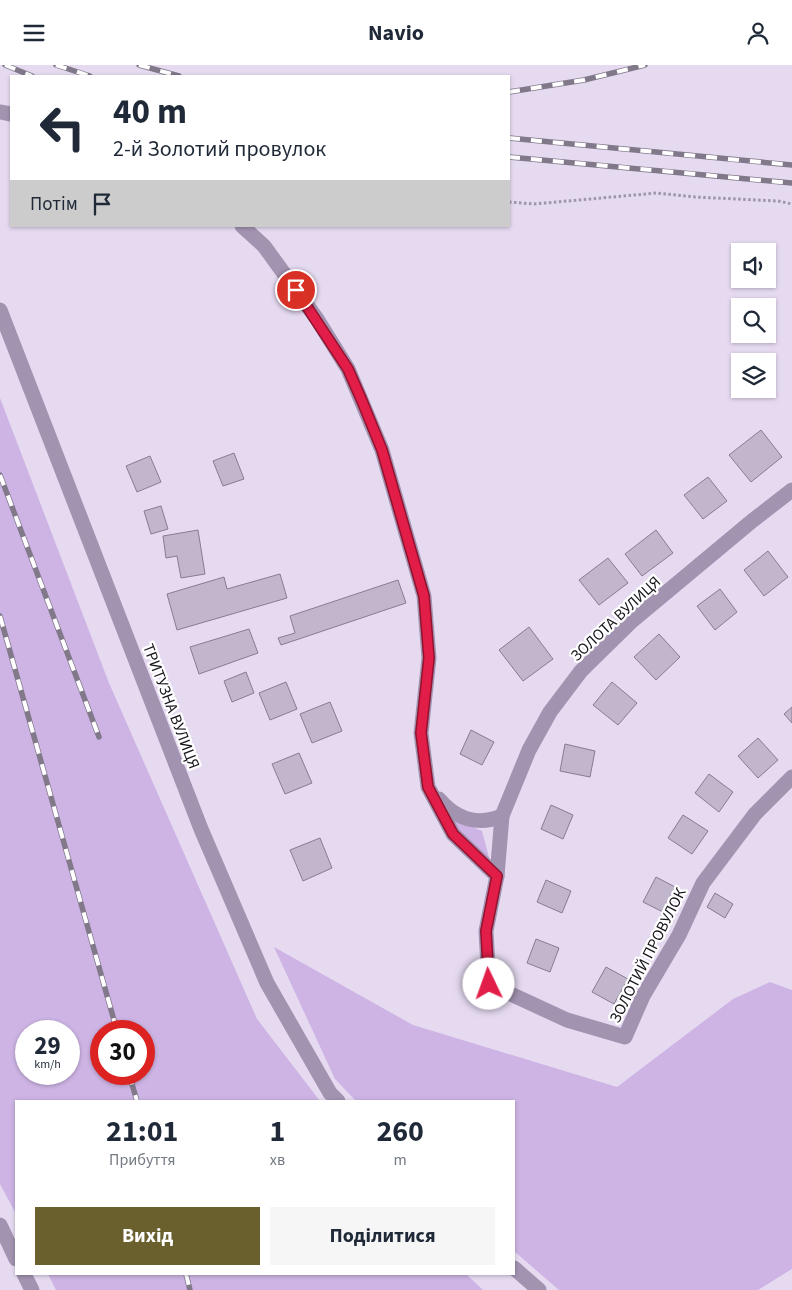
<!DOCTYPE html>
<html lang="uk">
<meta charset="utf-8">
<style>
body{margin:0;font-family:"Source Sans 3",sans-serif;background:#f6f6f7;color:#1f2937;height:100vh;display:flex;flex-direction:column;font-size:19px;white-space:nowrap}
*{box-sizing:border-box;margin:0}
p{font-size:16px;color:#747a83}
.icon{flex:none;width:28px;height:28px;fill:none;stroke:currentColor;stroke-width:2;stroke-linecap:round;stroke-linejoin:round}
.map{position:relative;flex:1;overflow:hidden}
.drawer{position:absolute;left:15px;top:1035px;width:500px;height:175px;display:flex;flex-direction:column;background:#fff;border-radius:0px;box-shadow:0 1px 4px #0004}
.drawer>*{flex:none}
.top-card{position:absolute;left:10px;top:10px;width:500px;height:152px;border-radius:0px;box-shadow:0 1px 4px #0004;background:#fff;color:#1f2937;overflow:hidden}
.controls{position:absolute;left:731px;top:178px;display:grid;gap:10px}
.controls a{display:grid;place-items:center;width:45px;height:45px;border-radius:0px;background:#fff;box-shadow:0 1px 4px #0004;font-size:25px}
.speed{position:absolute;left:15px;top:955px;display:flex;gap:10px;font-size:25px;font-weight:700;text-align:center}
.speed>*{display:grid;place-content:center;width:65px;height:65px;border-radius:50%;background:#fff;box-shadow:0 1px 4px #0004;line-height:1}
.speed small{font-size:12px;font-weight:400}
.speed .limit{border:8px solid #d22;background:#fff;color:#111}
.pin{position:absolute;display:grid;place-items:center;width:42px;height:42px;color:#fff;margin:-21px;border:2px solid #fff;border-radius:50%;box-shadow:0 1px 5px #0007}
.me{position:absolute;width:55px;margin:-28px;rotate:357deg;stroke-linejoin:round;filter:drop-shadow(0 0 4px #0008)}
.turn{display:flex;align-items:center;gap:18px;height:105px;padding:0 20px;font-size:22px}
.turn .icon{width:65px;height:65px;stroke-width:2.5}
.turn b{display:block;font-size:35px;line-height:42px}
.then{display:flex;align-items:center;height:48px;padding:0 20px;background:#0003;gap:10px;font-size:19px}
.eta{display:flex;justify-content:space-evenly;align-items:center;height:85px;text-align:center}
.eta b{font-size:30px;font-weight:700;line-height:35px}
.button{display:flex;gap:10px;margin-top:auto;padding:10px 20px}
.button a{flex:1;height:58px;border-radius:0px;background:#6a602d;color:#fff;font-size:20px;font-weight:700;line-height:58px;text-align:center}
.button a+a{background:#f6f6f7;color:#1f2937}
header{display:flex;justify-content:space-between;align-items:center;height:65px;padding:0 20px;background:#fff;font-size:22px;font-weight:700}
.map>svg:first-child{display:block}
</style>
<header><svg class="icon" aria-label="menu" viewBox="0 0 24 24"><path d="M4 6h16M4 12h16M4 18h16"/></svg>Navio<svg class="icon" aria-label="person" viewBox="0 0 24 24"><circle cx="12" cy="8" r="4"/><path d="M4 21q1-7 8-7t8 7"/></svg></header>
<div class="map">
<svg width="792" height="1225" viewBox="0 0 792 1225">
<rect width="100%" height="100%" fill="#e6daf1"/>
<g fill="#cdb4e4" fill-rule="evenodd">
<path d="M0,333L109,618L257,954L320,1036H16V1149L0,1119ZM26,966H69V1009H26ZM101,966H144V1009H101Z"/>
<path d="M449,752L482,766L490,796L464,774Z"/>
<path d="M274,882L413,960L617,1022L733,934L770,917L792,925V1204L758,1225H559L514,1186V1036H356L335,1014Z"/>
<path d="M48,1209H466L483,1225H56Z"/>
</g>
<g fill="#c1b6cc" stroke="#877c91">
<path d="M761,365L782,392L751,417L729,390Z"/>
<path d="M234,388L244,414L223,421L213,396Z"/>
<path d="M150,391L161,417L137,427L126,401Z"/>
<path d="M708,412L727,436L703,454L684,430Z"/>
<path d="M161,441L168,464L151,469L144,446Z"/>
<path d="M198,465L205,509L181,513L177,491L166,493L163,471Z"/>
<path d="M656,465L673,488L642,511L625,489Z"/>
<path d="M768,486L788,512L764,531L744,505Z"/>
<path d="M608,493L628,518L599,540L579,515Z"/>
<path d="M280,509L287,533L177,565L167,529L224,512L227,524Z"/>
<path d="M398,515L406,538L281,580L278,573L295,568L290,551Z"/>
<path d="M720,524L737,547L715,565L697,541Z"/>
<path d="M529,562L553,594L523,616L499,585Z"/>
<path d="M249,564L258,588L199,609L190,582Z"/>
<path d="M659,569L680,592L656,615L634,592Z"/>
<path d="M246,607L254,628L232,637L224,616Z"/>
<path d="M286,617L297,644L270,655L259,628Z"/>
<path d="M612,617L637,638L618,660L593,640Z"/>
<path d="M330,637L342,666L312,678L300,649Z"/>
<path d="M792,642V658L784,649Z"/>
<path d="M471,665L494,677L482,700L460,689Z"/>
<path d="M758,673L778,695L758,713L738,691Z"/>
<path d="M565,679L595,686L590,712L560,706Z"/>
<path d="M299,688L312,718L285,729L272,699Z"/>
<path d="M709,709L733,727L719,747L695,728Z"/>
<path d="M551,740L573,750L563,774L541,764Z"/>
<path d="M683,750L708,766L692,789L668,773Z"/>
<path d="M320,773L332,803L303,816L290,785Z"/>
<path d="M656,812L677,823L665,848L643,837Z"/>
<path d="M546,815L571,826L562,848L537,837Z"/>
<path d="M715,828L733,839L725,853L707,842Z"/>
<path d="M536,874L559,883L550,907L527,898Z"/>
<path d="M606,902L628,914L614,939L592,927Z"/>
</g>
<g fill="none" stroke-linecap="round" stroke-linejoin="round">
<path stroke="#9e95a7" stroke-width="3" stroke-dasharray="2.5 2.5" stroke-linecap="butt" d="M509,137L534,139L657,128L695,132L778,136L792,139"/>
<g stroke="#a293b1" stroke-width="15">
<path d="M0,47L11,49"/>
<path d="M242,161L264,181L317,254L348,304L382,385L424,531L429,593L421,668L428,722L453,769L497,811"/>
<path d="M0,245L201,764L267,918L330,1028L338,1036"/>
<path d="M792,425L752,456L632,556L581,606L550,647L529,685L502,751L497,811L486,866L489,919L567,955L625,972L643,931L679,870L703,818L755,749L792,712"/>
<path d="M439,734C456,754 478,761 502,751"/>
<path d="M0,1160L16,1194"/>
<path d="M514,1203L539,1225"/>
<path d="M24,1209L32,1225"/>
</g>
<g stroke="#817989" stroke-width="5.5">
<g id="rail">
<path d="M5,0L32,11"/>
<path d="M56,0L90,11"/>
<path d="M139,0L179,11"/>
<path d="M509,27L584,15L645,0"/>
<path d="M509,73L792,100"/>
<path d="M509,92L792,118"/>
<path d="M0,410L99,672"/>
<path d="M0,551L117,966"/>
<path d="M129,1009L137,1036"/>
<path d="M186,1209L190,1225"/>
</g>
</g>
<use href="#rail" stroke="#fff" stroke-width="4" stroke-dasharray="11" stroke-linecap="butt"/>
</g>
<g fill="none" stroke-linecap="round" stroke-linejoin="round">
<g stroke="#92132f" stroke-width="12">
<path id="route" d="M296,225L348,304L362,336L382,385L424,531L429,593L421,668L428,722L453,769L497,811L486,866L489,919"/>
</g>
<use href="#route" stroke="#e11d48" stroke-width="9"/>
</g>
<g text-anchor="middle" stroke-width="4.5" stroke-linejoin="round" paint-order="stroke">
<g font-size="16" fill="#18141c" stroke="#fff">
<text transform="translate(615 553) rotate(-43)" y="6">ЗОЛОТА ВУЛИЦЯ</text>
<text transform="translate(172 641) rotate(69)" y="6">ТРИТУЗНА ВУЛИЦЯ</text>
<text transform="translate(647 890) rotate(-63)" y="6">ЗОЛОТИЙ ПРОВУЛОК</text>
</g>
</g>
</svg>
<div class="controls">
<a><svg class="icon" aria-label="sound" viewBox="0 0 24 24"><path d="M4 9h4l5-4v14l-5-4H4zM17 9q2 3 0 6"/></svg></a>
<a><svg class="icon" aria-label="search" viewBox="0 0 24 24"><circle cx="10" cy="10" r="6"/><path d="M15 15l6 6"/></svg></a>
<a><svg class="icon" aria-label="layers" viewBox="0 0 24 24"><path d="M12 4l9 5-9 5-9-5zM3 14l9 5 9-5"/></svg></a>
</div>
<div class="speed"><div>29<small>km/h</small></div><div class="limit">30</div></div>
<div class="pin" style="left:296px;top:225px;background:#d93025"><svg class="icon" aria-label="arrive" viewBox="0 0 24 24"><path d="M6 21V4h12l-3 4 3 4H6"/></svg></div>
<svg class="me" style="left:489px;top:919px" viewBox="-20 -20 40 40"><circle r="19" fill="#fff"/><path d="M0-13L10 11 0 6-10 11z" fill="#e11d48"/></svg>
<div class="top-card">
<div class="turn"><svg class="icon" aria-label="left" viewBox="0 0 24 24"><path d="M17 20v-9H6M10 6l-5 5 5 5"/></svg><div><b>40 m</b>2-й Золотий провулок</div></div>
<div class="then">Потім<svg class="icon" aria-label="arrive" viewBox="0 0 24 24"><path d="M6 21V4h12l-3 4 3 4H6"/></svg></div>
</div>
<section class="drawer">
<div class="eta">
<div><b>21:01</b><p>Прибуття</p></div>
<div><b>1</b><p>хв</p></div>
<div><b>260</b><p>m</p></div>
</div>
<div class="button"><a>Вихід</a><a>Поділитися</a></div>
</section>
</div>
